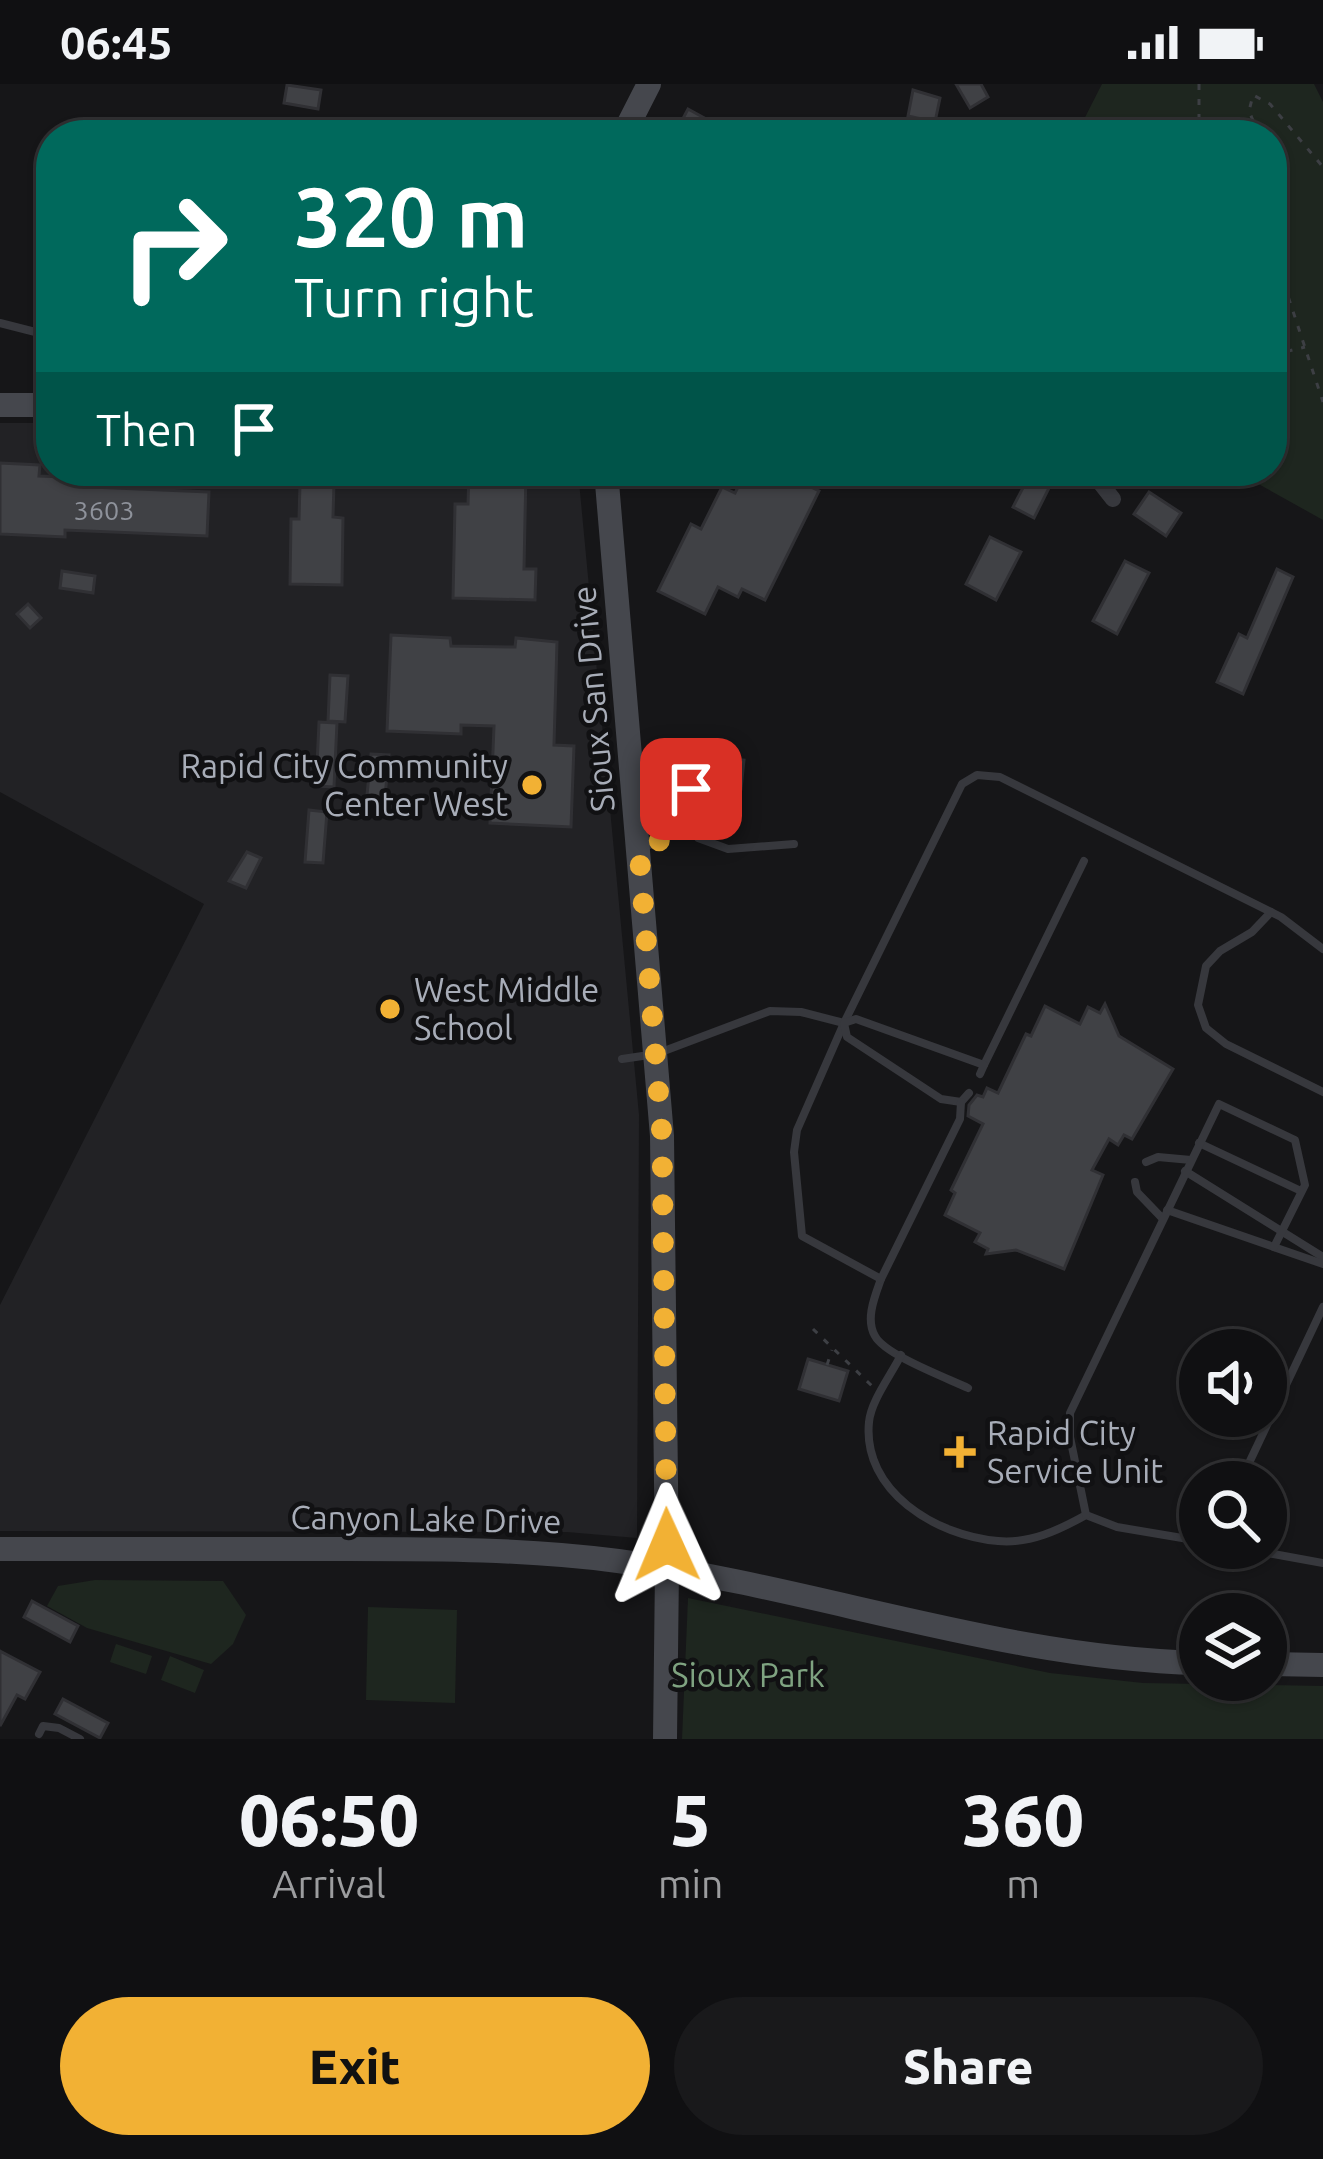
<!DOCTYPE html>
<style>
body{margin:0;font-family:Ubuntu,sans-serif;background:#19191b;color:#f1f3f6;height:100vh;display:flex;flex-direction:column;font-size:45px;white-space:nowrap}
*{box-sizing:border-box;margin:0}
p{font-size:39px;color:#9c9d9f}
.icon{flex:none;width:66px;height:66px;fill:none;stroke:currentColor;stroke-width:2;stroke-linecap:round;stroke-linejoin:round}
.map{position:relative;height:1655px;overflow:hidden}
.panel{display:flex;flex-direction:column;background:#101012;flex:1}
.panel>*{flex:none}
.hud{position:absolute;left:36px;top:36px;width:1251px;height:366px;border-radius:48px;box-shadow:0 3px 9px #0004,0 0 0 3px #303032;background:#00695c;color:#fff;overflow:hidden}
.buttons{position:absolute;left:1179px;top:1245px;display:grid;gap:24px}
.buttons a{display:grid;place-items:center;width:108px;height:108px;border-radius:50%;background:#101012;box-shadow:0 3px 9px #0004,0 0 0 3px #303032;font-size:60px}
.pin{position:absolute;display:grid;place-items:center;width:102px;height:102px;color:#fff;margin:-51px;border-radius:24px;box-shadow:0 6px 18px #0006}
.me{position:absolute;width:132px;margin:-66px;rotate:359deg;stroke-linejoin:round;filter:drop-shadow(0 0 9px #0008)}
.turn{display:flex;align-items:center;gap:42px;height:252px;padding:0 60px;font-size:54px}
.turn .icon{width:156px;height:156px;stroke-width:2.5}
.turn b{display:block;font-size:84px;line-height:102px}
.then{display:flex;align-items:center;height:114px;padding:0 60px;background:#0003;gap:24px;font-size:45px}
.eta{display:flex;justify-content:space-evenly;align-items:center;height:204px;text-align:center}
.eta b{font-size:72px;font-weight:800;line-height:84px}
.action{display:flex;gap:24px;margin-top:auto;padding:24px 60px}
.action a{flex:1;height:138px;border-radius:72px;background:#f2b134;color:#111;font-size:48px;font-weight:800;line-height:138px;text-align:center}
.action a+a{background:#19191b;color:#f1f3f6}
.status{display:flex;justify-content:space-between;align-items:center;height:84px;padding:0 60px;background:#101012;direction:ltr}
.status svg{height:33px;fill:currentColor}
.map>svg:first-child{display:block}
</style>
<div class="status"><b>06:45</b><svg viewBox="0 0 49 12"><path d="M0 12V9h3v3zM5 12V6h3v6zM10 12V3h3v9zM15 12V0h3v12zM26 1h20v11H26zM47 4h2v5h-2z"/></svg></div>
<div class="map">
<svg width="1323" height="1655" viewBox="0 0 1323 1655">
<rect width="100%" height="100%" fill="#161618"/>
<path fill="#222225" d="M0,339H51V387H578L639,1031L637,1454L567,1448L0,1447V1221L204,820L0,708Z"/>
<g fill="#1e261f">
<path d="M1102,0H1314L1323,18V436L1235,387H1272V51H1076Z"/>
<path d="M95,1496L223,1497L246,1531L233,1560L211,1580L87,1544L47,1522L58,1502Z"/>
<path d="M688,1514L1050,1589L1143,1599L1323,1602V1655H682Z"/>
<path d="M368,1523L457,1526L455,1619L366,1616Z"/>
<path d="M116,1560L152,1572L146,1590L110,1578Z"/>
<path d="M170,1572L204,1586L195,1609L161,1596Z"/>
</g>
<g fill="#404145" stroke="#303034" stroke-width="3">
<path d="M956,0H981L988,13L970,24Z"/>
<path d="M287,1L321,6L318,25L284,19Z"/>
<path d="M913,6L940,14L935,38L908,32Z"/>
<path d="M688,25L719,42L731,51H690L678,44Z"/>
<path d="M0,379L40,381L39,392L95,394L93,403L209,408L207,452L65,446V453L0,450Z"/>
<path d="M469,387H526L524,485H536L535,516L453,514L455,420H468Z"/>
<path d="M746,387H779L819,407L765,516L742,505L738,513L718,503L705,530L658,507L691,440L701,445L722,403L735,409Z"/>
<path d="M1029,392L1050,402L1034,434L1013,423Z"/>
<path d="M300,399L334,400L333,433L343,434L342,501L290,500L291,435H299Z"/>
<path d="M1149,408L1181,429L1166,452L1134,430Z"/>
<path d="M990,453L1021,468L996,516L966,500Z"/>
<path d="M1125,477L1149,489L1117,550L1093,537Z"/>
<path d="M1277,485L1293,493L1243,610L1217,598L1239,550L1247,554Z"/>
<path d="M62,487L95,492L93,509L60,504Z"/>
<path d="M28,520L41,534L30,544L17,530Z"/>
<path d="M391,551L450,554L451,562L515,563L516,554L557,558L554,661L574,662L571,743L490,739L494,642L461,641V650L387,647Z"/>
<path d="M330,591L348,592L345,638L328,637Z"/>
<path d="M319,638L337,639L334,703L316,702Z"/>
<path d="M371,670L389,671L384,723L366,721Z"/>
<path d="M710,673L744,676L741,705L707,703Z"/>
<path d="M309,726L327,728L323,779L305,778Z"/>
<path d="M247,768L261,774L246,804L229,797Z"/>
<path d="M1105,920L1119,952L1173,985L1132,1055L1124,1051L1118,1061L1109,1055L1092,1086L1103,1091L1064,1185L1016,1166L986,1170L988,1165L975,1158L980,1149L945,1131L955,1109L951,1106L983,1040L968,1032L969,1021L977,1011L983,1013L987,1004L998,1009L1026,950L1031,952L1045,922L1080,940L1088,923L1100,929Z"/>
<path d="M808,1275L848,1287L839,1317L799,1305Z"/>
<path d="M32,1517L78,1542L70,1558L24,1533Z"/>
<path d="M0,1567L40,1588L25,1615L17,1611L0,1642Z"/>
<path d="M63,1615L108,1639L100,1654L55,1630Z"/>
</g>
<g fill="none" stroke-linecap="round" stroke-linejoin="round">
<g stroke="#3d3f44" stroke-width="3" stroke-dasharray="6 9" stroke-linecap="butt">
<path d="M1199,51V0"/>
<path d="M1259,51L1249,27L1253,11L1270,20L1323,83"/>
<path d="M1272,126L1280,143L1285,203L1323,318"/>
<path d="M1272,271L1305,263"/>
<path d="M813,1245L872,1302"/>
<path d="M827,1281L832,1266"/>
</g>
<g stroke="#37383d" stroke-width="8">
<path d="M286,51C297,42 309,41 320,51"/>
<path d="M0,239L51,252"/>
<path d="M632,675L667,684L693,711C689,742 670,752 643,764"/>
<path d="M688,735L698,754L728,765L794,760"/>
<path d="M1271,828L1252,848L1220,867L1206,882L1198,921L1206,944L1226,960L1323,1008"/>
<path d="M844,939L797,1046L794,1068L802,1152L881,1195C875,1212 865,1235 875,1252C885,1271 947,1294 968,1304"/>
<path d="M622,975L656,970L770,927L801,928L844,939L962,700L977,691L1000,693L1281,833L1323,865"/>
<path d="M984,981L1084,777"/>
<path d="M969,1009L961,1018L941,1015L847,953L844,939L856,935L984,981L980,990"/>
<path d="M1199,1059L1301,1107"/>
<path d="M1146,1078L1158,1073L1191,1076"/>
<path d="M1185,1087L1323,1173"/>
<path d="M1135,1098L1137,1108L1162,1134"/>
<path d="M1167,1126L1323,1180"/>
<path d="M881,1195L960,1035L961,1018"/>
<path d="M901,1271C891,1291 871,1317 869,1338C862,1407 936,1452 998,1457C1030,1460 1059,1446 1086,1431L1117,1443L1200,1457"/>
<path d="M1240,1398L1323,1223"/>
<path d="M1086,1431L1070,1353V1329L1219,1020L1295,1056L1305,1101L1274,1163"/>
<path d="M1240,1464L1323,1479"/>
<path d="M39,1650L43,1642L59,1644L80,1655"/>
</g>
<path stroke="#37383d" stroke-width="16" d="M1091,387L1113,415"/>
<g stroke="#45474d" stroke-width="24">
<path d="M623,51L649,0"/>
<path d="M0,321H51"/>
<path d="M606,387L662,1052L667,1485L665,1655"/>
<path d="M0,1465C115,1465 231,1465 346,1465C437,1465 528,1465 618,1477C815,1503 1000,1574 1200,1579"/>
<path d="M1266,1580L1323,1581"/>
</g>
</g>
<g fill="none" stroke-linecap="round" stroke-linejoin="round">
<path stroke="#f2b134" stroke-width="21" stroke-dasharray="0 37.8" d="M667,1461L662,1052L639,766L670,752L688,735L691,705"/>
</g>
<g fill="#f2b134" stroke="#111113" stroke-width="4.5">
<circle cx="532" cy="701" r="12"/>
<circle cx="390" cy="925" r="12"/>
<path d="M954 1350h12v12h12v12h-12v12h-12v-12h-12v-12h12z"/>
</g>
<g text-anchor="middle" stroke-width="9" stroke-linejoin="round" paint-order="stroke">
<g font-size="27" fill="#8e929b">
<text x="104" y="436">3603</text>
</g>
<g font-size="33" fill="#a8adb8" stroke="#111113">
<text transform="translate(593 615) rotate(-95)" y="12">Sioux San Drive</text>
<text transform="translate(426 1435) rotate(1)" y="12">Canyon Lake Drive</text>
</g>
<g font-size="33" fill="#a8adb8" stroke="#111113" text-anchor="start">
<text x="508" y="694" text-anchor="end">Rapid City Community<tspan x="508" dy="38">Center West</tspan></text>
<text x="414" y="918">West Middle<tspan x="414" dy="38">School</tspan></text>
<text x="987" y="1361">Rapid City<tspan x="987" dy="38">Service Unit</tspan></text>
</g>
<g font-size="33" fill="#7fa381" stroke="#111113">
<text x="748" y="1603">Sioux Park</text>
</g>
</g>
</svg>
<div class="buttons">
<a><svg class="icon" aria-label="sound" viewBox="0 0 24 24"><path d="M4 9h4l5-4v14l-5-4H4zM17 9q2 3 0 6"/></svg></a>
<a><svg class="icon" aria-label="search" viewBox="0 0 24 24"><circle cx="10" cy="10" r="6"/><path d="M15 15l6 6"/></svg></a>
<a><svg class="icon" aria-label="layers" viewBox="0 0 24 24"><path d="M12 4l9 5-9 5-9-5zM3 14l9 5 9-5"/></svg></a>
</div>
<div class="pin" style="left:691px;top:705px;background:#d93025"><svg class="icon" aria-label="arrive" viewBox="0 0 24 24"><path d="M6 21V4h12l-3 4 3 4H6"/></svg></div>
<svg class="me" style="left:667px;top:1461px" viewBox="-20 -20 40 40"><path d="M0-17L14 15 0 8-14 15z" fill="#f2b134" stroke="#fff" stroke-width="4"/></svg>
<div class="hud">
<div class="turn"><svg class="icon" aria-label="right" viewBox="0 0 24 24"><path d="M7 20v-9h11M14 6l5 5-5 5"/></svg><div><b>320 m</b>Turn right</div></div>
<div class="then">Then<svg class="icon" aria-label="arrive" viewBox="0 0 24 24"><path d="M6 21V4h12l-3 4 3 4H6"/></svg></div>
</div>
</div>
<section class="panel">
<div class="eta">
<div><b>06:50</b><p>Arrival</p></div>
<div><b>5</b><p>min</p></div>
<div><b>360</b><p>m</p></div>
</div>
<div class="action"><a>Exit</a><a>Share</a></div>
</section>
